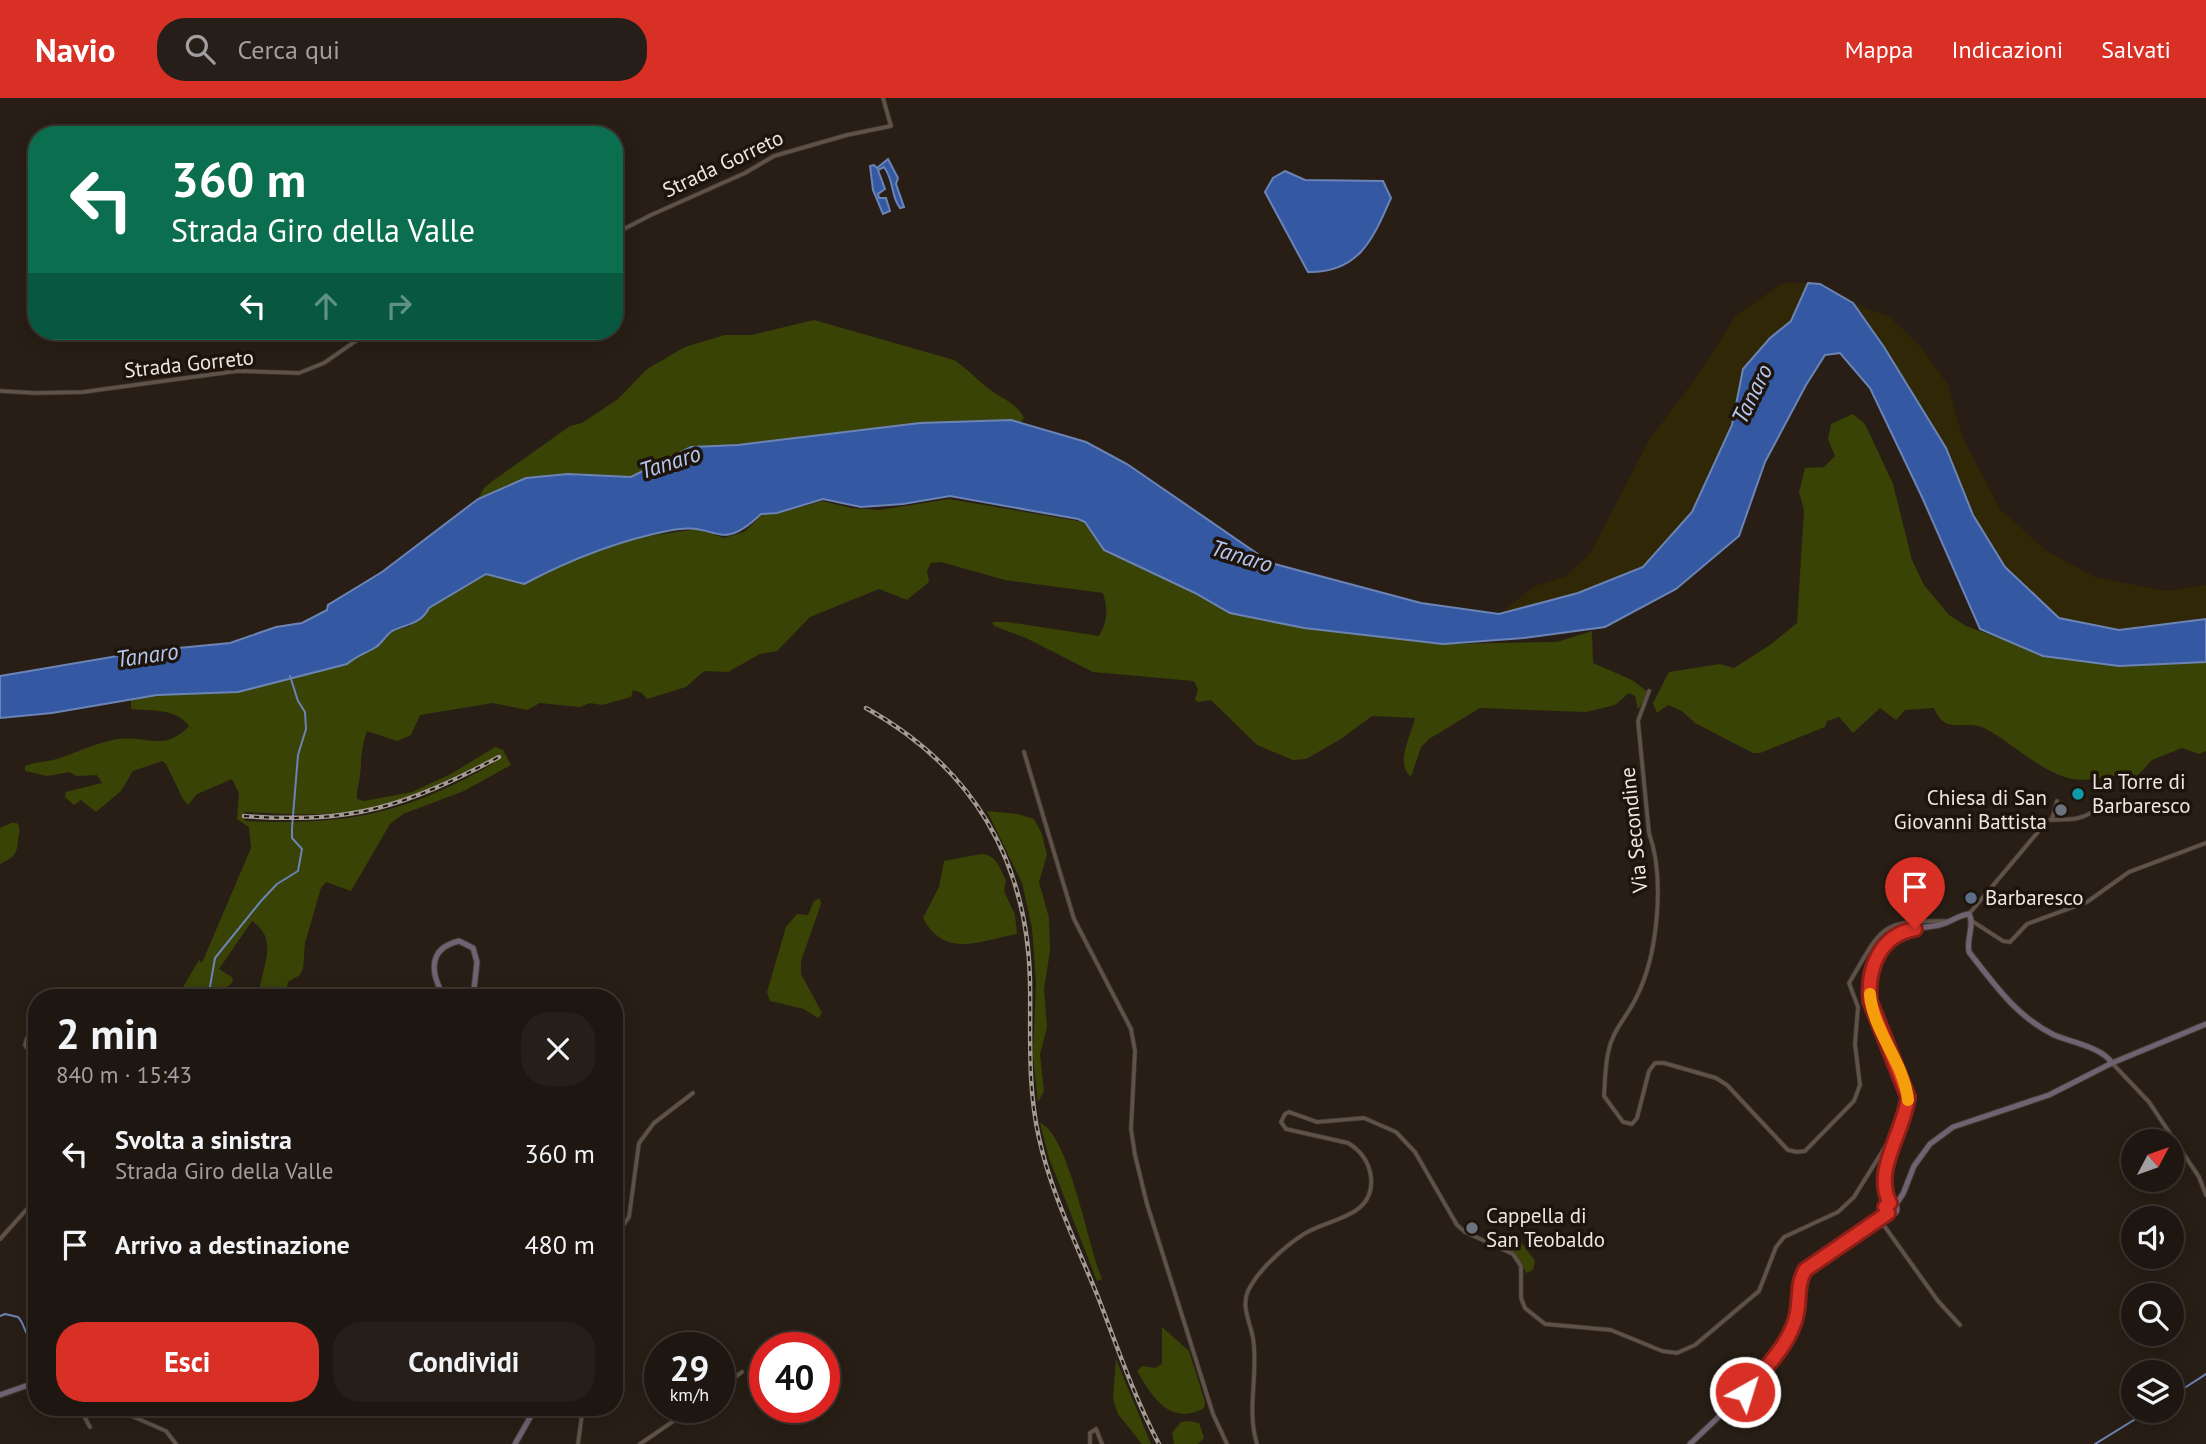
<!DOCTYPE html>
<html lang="it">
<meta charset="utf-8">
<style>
body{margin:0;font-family:"PT Sans",sans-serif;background:#261f19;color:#f1f3f6;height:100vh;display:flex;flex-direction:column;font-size:26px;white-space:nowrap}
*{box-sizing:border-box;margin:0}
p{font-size:23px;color:#a19f9f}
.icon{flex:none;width:38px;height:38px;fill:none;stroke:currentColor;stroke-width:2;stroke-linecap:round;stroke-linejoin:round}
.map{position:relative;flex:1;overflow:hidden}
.panel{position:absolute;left:28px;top:891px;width:595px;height:427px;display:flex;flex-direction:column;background:#1e1610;border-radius:28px;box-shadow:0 4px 18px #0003,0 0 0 2px #3c3530}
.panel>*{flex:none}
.top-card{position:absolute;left:28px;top:28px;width:595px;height:214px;border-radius:28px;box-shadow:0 4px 18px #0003,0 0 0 2px #3c3530;background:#0b6e4f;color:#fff;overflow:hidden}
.needle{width:46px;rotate:49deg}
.fabs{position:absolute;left:2121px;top:1031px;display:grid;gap:14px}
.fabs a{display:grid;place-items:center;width:63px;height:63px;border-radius:50%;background:#1e1610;box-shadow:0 4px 18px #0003,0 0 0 2px #3c3530;font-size:35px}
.speed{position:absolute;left:644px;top:1234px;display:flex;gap:14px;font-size:35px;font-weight:700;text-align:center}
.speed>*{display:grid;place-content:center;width:91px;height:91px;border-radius:50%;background:#1e1610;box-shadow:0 4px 18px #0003,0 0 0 2px #3c3530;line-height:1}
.speed small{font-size:18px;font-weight:400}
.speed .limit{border:10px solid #d22;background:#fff;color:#111}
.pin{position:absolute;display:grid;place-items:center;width:60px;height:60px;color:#fff;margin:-72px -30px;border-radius:50% 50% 50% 0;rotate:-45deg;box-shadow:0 0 7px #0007}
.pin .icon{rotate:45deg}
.me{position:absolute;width:77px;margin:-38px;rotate:39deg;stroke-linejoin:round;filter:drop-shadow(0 0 5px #0008)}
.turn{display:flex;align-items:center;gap:24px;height:147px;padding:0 28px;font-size:32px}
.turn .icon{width:91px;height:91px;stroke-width:2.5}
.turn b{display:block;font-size:49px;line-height:60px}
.lanes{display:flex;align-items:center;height:66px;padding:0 28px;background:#0003;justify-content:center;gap:35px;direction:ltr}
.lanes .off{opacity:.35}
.round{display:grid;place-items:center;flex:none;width:74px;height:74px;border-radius:28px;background:#261f19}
.head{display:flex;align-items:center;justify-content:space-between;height:119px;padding:0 28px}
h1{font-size:42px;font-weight:800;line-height:52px}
.action{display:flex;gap:14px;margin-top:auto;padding:14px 28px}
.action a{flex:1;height:80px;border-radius:28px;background:#d93025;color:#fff;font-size:28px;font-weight:800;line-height:80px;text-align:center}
.action a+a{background:#261f19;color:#f1f3f6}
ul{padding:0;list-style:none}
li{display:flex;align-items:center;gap:21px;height:91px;padding:0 28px}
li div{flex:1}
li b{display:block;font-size:26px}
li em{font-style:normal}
header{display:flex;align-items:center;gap:42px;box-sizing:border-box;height:98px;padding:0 35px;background:#d93025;color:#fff}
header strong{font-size:33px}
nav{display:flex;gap:38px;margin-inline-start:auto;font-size:24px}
.search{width:490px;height:63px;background:#261f19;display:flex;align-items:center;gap:18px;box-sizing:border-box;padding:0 24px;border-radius:28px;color:#a19f9f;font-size:26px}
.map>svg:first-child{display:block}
</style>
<header>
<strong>Navio</strong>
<div class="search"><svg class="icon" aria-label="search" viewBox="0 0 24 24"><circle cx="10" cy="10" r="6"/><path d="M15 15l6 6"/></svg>Cerca qui</div>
<nav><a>Mappa</a><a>Indicazioni</a><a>Salvati</a></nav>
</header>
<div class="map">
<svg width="2206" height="1346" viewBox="0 0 2206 1346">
<rect width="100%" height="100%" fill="#281e15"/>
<g fill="#3a4306" fill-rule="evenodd">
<path d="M814,222L954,262C968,271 977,282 989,291C1001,300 1018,306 1024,320L1021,324L920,325L738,347L691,349L631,379L568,376L526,380L478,401L484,390L494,382L570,328L582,325L618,301L647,271L685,249L725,237H752Z"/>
<path d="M1853,316L1865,326L1893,386L1912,462L1924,487L1949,517L1966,528L2009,544L2119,568L2206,564V653L2199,656L2182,650L2152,662L2126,690L2132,674C2114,677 2091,684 2073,681C2041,675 2012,644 1984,630C1965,620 1946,639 1934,610L1905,612L1896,622L1880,610L1853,635L1839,619L1827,623L1825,629L1760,655H1753L1695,625L1682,613L1668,607L1657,615L1653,605L1669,574L1720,566L1734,570L1770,547L1797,525L1804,412L1799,394L1805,370L1824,369L1835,358L1828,341L1831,326Z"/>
<path d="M949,401L1084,424L1104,452L1195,495L1230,515L1304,530L1443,546L1557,544L1592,533L1593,565L1632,582L1648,594L1638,612L1635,598L1629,595L1615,607L1586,614L1480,610L1429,641L1421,649L1411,679C1394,664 1412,637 1415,620L1372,618L1341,641L1306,661L1293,662L1257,647L1211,602L1198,604L1195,602L1198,591L1194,583L1093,574L1026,540L994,528L992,524H1007L1099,538C1108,522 1108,512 1103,495L1005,482L941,464L931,465L927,473L929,484L907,502L879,491L810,519L777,553L760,556L728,574L704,573L686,589L647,601L642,595L633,592L631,599L602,607L590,605L580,609L540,605L527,612L493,605L420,617L411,637L397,643L367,633C360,654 362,659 360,678C359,686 356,693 357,701L364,703L412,694L451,676L495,649L503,652L511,667L464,693L403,716L390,726L351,793L326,784L321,790L305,845L303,871L300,877L288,884L285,898L264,893L260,889C264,864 278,841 252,823L219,871L233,880L232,885L220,894L219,899H181L180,894L199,862L202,865L251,750L249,729L237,721L239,695L232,681L197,696L188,707L183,701L166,666L162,663L133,673L121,693L96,714L81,702L74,707L65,699L66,694L102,685L97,677L76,678L70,674L47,678L25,673V668C35,664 46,664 57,661C75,655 94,646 113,642C145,635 163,656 189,628C176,610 152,613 131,611V602L157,597L238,594L347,566L357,558L377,548L390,534L410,528L429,510L486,476L524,486L571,461L641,439L698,431L724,440L744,434L763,416H777L822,403L851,410L880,412ZM491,661L494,665C407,716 345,728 245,723L244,714C289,716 339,720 383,707C421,696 456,678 491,661Z"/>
<path d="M987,713L1018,716L1034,721L1042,736L1047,757L1039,784L1049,820L1050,853L1044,891L1047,929L1040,956L1044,993L1038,1004L1033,958L1036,884L1032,830L1022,785Z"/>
<path d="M11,725H17C22,733 18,735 18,743C17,757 13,760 0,766V730Z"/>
<path d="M981,756C997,757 999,769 1006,782L1004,793L1015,817L1017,836C979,843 945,861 923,820L939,789L944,763Z"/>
<path d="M820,800L821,806L801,863V876L822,915L818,920L804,911L770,903L767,894L786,829L797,816L808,817L814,803Z"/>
<path d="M1040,1025C1068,1034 1089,1151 1102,1181L1097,1183L1049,1060Z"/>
<path d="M1489,1135C1516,1135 1520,1142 1535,1163L1533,1172L1526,1175C1518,1154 1503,1147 1483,1139Z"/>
<path d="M1162,1229L1189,1253L1205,1304L1204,1310C1170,1329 1152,1298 1137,1273L1142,1268L1155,1270L1162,1266Z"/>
<path d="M1116,1261L1151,1346H1142L1118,1316L1113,1301Z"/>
<path d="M1189,1323L1199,1325L1204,1340L1198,1346H1174L1172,1335L1181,1324Z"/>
</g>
<g fill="#2f2705">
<path d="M1783,185H1808L1791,223L1770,240L1743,271L1732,327L1692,414L1643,469L1578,495L1499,516L1535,488L1566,478L1591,454L1649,342L1701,273L1736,217Z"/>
<path d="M1853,205L1890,219L1921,249L1948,287L1962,338L2000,411L2048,454L2095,479L2166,493L2206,487V521L2119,532L2059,520L2005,469L1973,417L1946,350L1884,249Z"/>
</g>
<g fill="#3459a2" stroke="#6c84b5" stroke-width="2">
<path d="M888,61L898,80L896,86L904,109L900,110C890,97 895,84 884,69L878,72L885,91L878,96L879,100H886L890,113L883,116L873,92L870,68L874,67L877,70Z"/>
<path d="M1285,73L1305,82L1383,83L1391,100C1373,141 1359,175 1308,174L1265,94L1273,80Z"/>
<path d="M1808,185L1820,186L1853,205L1884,249L1946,350L1973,417L2005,469L2059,520L2119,532L2206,521V564L2119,568L2043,558L1980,531L1922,399L1870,290L1840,255L1825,257L1806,287L1765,364L1739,438L1676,491L1605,529L1524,540L1443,546L1304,530L1230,515L1195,495L1104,452L1085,424L1078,421L950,398L903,406L861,409L823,401L777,415L761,416C718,457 718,423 672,432C620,442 571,461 524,486L486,476L429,510C421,526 407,526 392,533C386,537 382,545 376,549C366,555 356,558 347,566L238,594L157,597L52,615L0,620V578L147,553L230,545L276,529L302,525L327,512L328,507L382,474L478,401L526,380L568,376L631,379L691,349L738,347L920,325L1011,322L1086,344L1127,366L1271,465L1421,505L1499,516L1578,495L1643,469L1692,414L1732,327L1743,271L1770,240L1791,223Z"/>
</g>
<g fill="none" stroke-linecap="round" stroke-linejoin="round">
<g stroke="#6c84b5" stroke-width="2">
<path d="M208,900L215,860L261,803L277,786L298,773L302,751L292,740V730L298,657L306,631L305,614L298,603L290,578"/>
<path d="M0,1218L5,1216L18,1219C27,1228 22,1239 37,1241"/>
<path d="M2172,1298L2206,1276"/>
<path d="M2095,1346L2150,1312"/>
</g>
<g stroke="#423933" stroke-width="5">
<g id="street">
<path d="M614,136L651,117L745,75L774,58L847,37L891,28L883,0"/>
<path d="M0,293L36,295L83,294L237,273L299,275L324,265L370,233"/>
<path d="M1649,593L1638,623L1649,735C1665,779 1658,856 1637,898C1628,918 1612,932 1608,955C1605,969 1605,984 1604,998L1623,1024L1632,1026L1637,1020L1649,973L1655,965H1664L1716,980L1727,987L1788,1052L1797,1054L1805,1053L1854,1003L1860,987L1855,946L1858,909L1849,885C1883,828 1878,823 1947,823"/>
<path d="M1024,654L1074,821L1131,931L1135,953L1131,1031L1135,1057L1147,1106L1213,1316L1227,1346"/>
<path d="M2052,721L2057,703"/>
<path d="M1969,816L2048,722C2066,721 2082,724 2097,710"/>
<path d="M1972,823L2003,843L2010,844L2027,826L2087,804L2129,774L2206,745"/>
<path d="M61,894L62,900"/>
<path d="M37,931L27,940L25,947L37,964"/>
<path d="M2112,965L2149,1004L2199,1079L2206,1097"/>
<path d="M1880,1122L1938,1203L1960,1227"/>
<path d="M614,1140L629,1119L639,1045L654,1025L693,995"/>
<path d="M0,1141L37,1100"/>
<path d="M719,1291L742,1274"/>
<path d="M79,1309L90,1329"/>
<path d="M111,1309L166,1333L176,1346"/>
<path d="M578,1346L583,1309"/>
<path d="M640,1346L694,1309"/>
<path d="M1090,1346V1335L1096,1331L1102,1346"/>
<path d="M1257,1346C1246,1311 1259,1275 1253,1240C1250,1224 1241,1208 1248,1193C1258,1172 1285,1148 1304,1136C1329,1120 1375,1120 1371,1079C1369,1064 1360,1052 1348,1045L1286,1031L1281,1024L1285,1016L1289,1014L1317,1024L1364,1020L1396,1034L1415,1054L1457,1127L1465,1134L1513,1156L1521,1168V1200L1525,1210L1545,1226L1611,1232L1662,1253L1677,1255L1695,1247L1759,1193L1776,1149L1784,1139L1838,1114L1854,1099L1890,1041H1897"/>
</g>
</g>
<g stroke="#423933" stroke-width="7">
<g id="secondary">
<path d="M445,900C431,877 426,851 459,843L473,850L477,864L473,900"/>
<circle cx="1891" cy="1111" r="6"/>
<path d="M1896,1106L1903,1096L1914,1068L1930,1046L1953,1029L2049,997L2112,965L2206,926"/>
<path d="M1887,1107C1877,1070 1905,1036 1908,999L1870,903C1868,879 1875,842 1901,833C1913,829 1926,830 1939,827C1950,825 1958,817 1969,816C1975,827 1966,841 1969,854C1994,886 2017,919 2054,937C2070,944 2102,949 2112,965"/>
<path d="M0,1297L37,1284"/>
<path d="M515,1346L536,1309"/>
<path d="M1690,1346L1745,1294L1787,1243L1797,1215L1798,1185L1805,1172L1888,1115"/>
</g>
</g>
<use href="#street" stroke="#5f5349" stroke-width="3.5"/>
<use href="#secondary" stroke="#716271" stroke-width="5"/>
<g stroke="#a29a93" stroke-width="4.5">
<g id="rail">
<path d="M866,610C972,669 1027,761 1030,882C1031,935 1027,987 1039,1040C1051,1095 1077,1147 1098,1199C1117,1248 1134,1299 1159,1346"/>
<path d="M244,718C353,726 404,709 499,659"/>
</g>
</g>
<use href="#rail" stroke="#1f140c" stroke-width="2" stroke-dasharray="5" stroke-linecap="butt"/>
</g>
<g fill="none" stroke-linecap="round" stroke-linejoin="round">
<g stroke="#8d1f18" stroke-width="18">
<path id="route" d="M1745,1294C1764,1271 1791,1246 1797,1215C1800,1199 1797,1187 1805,1172L1888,1115L1885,1109L1890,1105C1872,1073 1905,1032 1908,999L1870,903C1867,870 1880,837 1915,831"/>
</g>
<use href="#route" stroke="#d93025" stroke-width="12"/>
<path stroke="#f59e0b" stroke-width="12" d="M1870,896C1873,934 1904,964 1908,1002"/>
</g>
<circle fill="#0f9aa8" stroke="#1f140c" stroke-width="2.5" cx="2078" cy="696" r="7"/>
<g fill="#6b7280" stroke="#1f140c" stroke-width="2.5">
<circle cx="2061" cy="712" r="7"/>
<circle cx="1472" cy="1130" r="7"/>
</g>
<circle fill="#5c6f8a" stroke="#1f140c" stroke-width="2.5" cx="1971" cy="800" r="7"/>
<g text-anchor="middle" stroke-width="7" stroke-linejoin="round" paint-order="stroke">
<g font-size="21" fill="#eee7e1" stroke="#1f140c">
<text transform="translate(723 66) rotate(-25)" y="7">Strada Gorreto</text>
<text transform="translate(189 266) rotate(-6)" y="7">Strada Gorreto</text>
<text transform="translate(1634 732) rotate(-96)" y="7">Via Secondine</text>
</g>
<g font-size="21" fill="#eee7e1" stroke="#1f140c" text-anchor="start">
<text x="2092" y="691">La Torre di<tspan x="2092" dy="24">Barbaresco</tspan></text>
<text x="2047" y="707" text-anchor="end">Chiesa di San<tspan x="2047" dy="24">Giovanni Battista</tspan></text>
<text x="1985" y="807">Barbaresco</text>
<text x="1486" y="1125">Cappella di<tspan x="1486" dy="24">San Teobaldo</tspan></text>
</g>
<g font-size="23" font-style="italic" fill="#b3c9f2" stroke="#1f140c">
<text transform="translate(1752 296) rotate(-64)" y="8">Tanaro</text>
<text transform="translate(670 364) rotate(-18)" y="8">Tanaro</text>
<text transform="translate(1242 458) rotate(17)" y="8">Tanaro</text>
<text transform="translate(147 557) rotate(-8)" y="8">Tanaro</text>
</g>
</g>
</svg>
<div class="fabs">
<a><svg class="needle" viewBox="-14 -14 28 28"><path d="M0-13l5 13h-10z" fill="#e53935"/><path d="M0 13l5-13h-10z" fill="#a19f9f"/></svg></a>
<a><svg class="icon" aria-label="sound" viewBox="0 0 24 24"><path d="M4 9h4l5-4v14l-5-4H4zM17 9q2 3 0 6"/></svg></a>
<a><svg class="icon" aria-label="search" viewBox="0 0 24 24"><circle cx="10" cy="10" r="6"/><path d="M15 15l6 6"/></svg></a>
<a><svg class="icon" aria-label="layers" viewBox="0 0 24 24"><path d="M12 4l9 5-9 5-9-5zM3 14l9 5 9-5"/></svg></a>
</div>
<div class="speed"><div>29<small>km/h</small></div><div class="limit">40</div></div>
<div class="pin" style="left:1915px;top:831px;background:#d93025"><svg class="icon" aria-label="arrive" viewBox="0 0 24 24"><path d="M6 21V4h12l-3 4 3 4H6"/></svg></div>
<svg class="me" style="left:1745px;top:1294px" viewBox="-20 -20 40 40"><circle r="17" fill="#d93025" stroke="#fff" stroke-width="3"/><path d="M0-11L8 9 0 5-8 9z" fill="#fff"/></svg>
<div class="top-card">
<div class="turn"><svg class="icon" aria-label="left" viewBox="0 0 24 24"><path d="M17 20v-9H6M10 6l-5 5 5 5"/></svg><div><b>360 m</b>Strada Giro della Valle</div></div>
<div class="lanes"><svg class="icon" aria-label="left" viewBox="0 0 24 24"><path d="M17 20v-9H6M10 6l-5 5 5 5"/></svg><svg class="icon off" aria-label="ahead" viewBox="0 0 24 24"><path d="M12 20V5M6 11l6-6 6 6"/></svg><svg class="icon off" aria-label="right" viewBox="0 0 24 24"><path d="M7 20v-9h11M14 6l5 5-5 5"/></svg></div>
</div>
<section class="panel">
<div class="head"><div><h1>2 min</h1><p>840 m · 15:43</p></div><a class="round"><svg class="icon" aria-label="close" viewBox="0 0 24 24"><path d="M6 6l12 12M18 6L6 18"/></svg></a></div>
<ul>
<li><svg class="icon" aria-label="left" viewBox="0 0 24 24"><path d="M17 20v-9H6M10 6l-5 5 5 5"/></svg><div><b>Svolta a sinistra</b><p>Strada Giro della Valle</p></div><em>360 m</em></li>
<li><svg class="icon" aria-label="arrive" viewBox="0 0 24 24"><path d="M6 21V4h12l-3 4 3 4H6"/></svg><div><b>Arrivo a destinazione</b></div><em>480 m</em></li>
</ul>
<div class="action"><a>Esci</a><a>Condividi</a></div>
</section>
</div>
